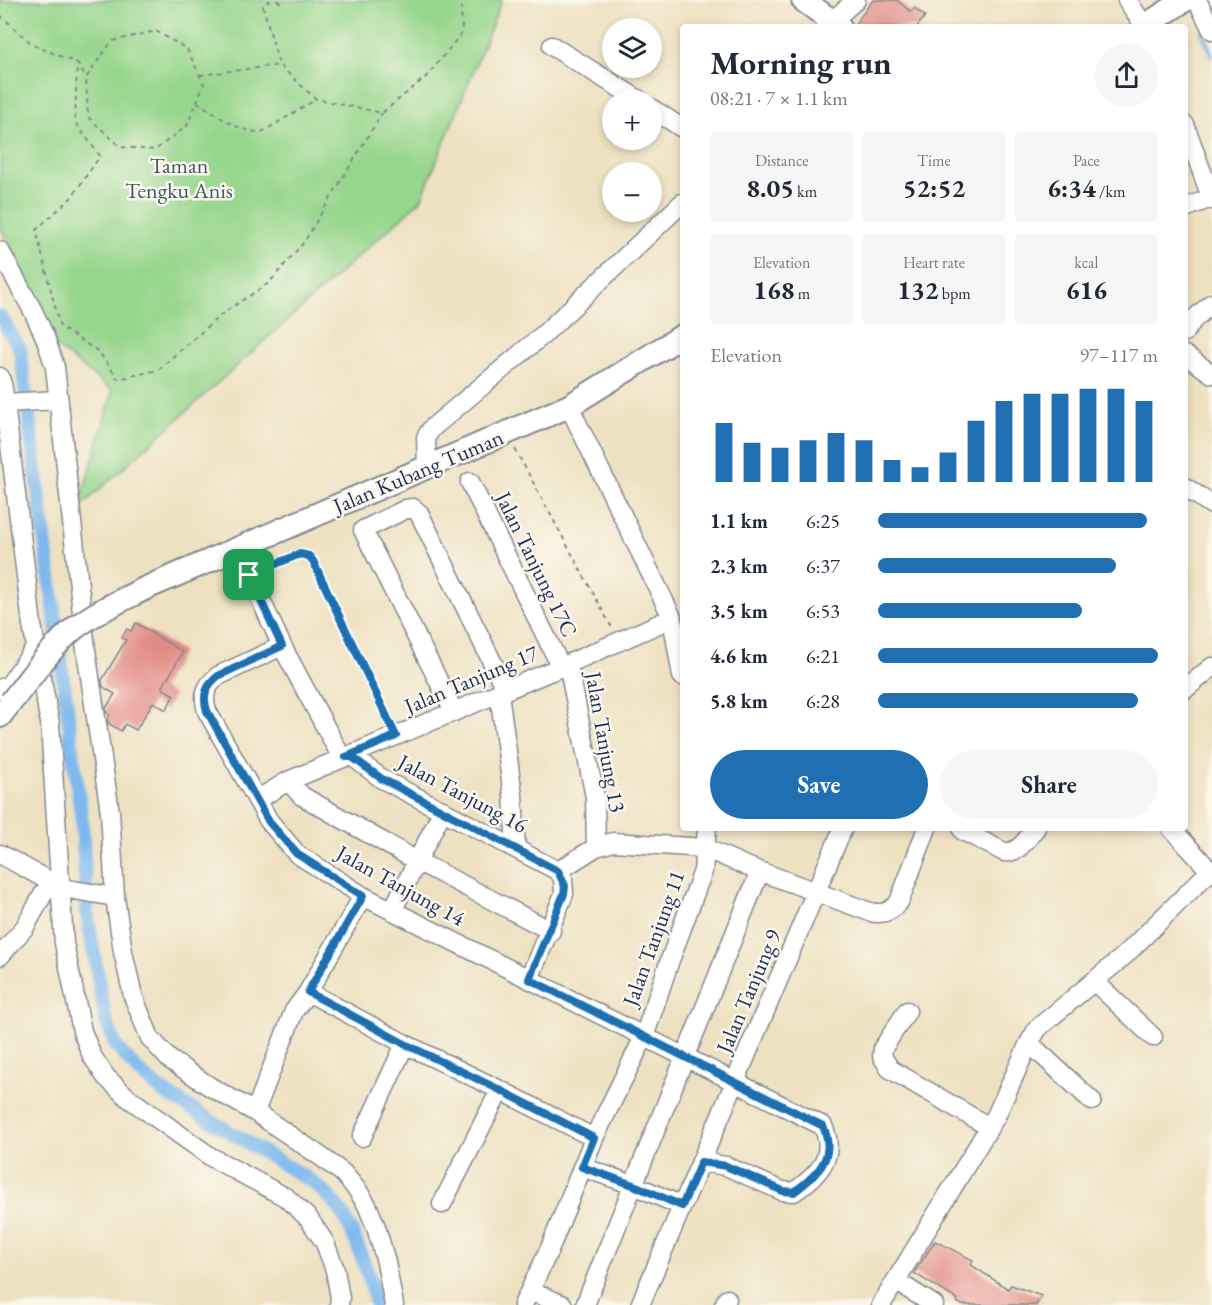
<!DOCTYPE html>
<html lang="en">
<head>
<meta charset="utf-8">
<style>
  body { margin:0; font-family:"EB Garamond",serif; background:#f6f6f7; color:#1f2937; height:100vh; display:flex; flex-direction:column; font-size:22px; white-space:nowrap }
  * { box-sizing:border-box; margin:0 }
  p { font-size:20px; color:#747a83 }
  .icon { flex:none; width:33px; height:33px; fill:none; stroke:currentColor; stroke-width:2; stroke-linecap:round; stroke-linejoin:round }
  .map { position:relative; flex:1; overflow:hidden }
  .details { position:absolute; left:680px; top:24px; width:508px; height:807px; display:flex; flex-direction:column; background:#fff; border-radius:6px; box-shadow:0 3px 9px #0003 }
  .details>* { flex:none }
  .fabs { position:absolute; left:602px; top:18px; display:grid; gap:12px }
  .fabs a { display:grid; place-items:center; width:60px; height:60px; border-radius:50%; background:#fff; box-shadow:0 3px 9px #0003; font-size:30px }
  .pin { position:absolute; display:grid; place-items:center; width:51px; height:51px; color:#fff; margin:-26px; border-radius:12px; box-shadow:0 3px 9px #0006 }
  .round { display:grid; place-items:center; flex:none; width:63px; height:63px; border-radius:32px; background:#f6f6f7 }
  .headline { display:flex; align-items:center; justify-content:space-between; height:102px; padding:0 30px }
  h1 { font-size:33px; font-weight:700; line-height:45px }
  .figures { display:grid; grid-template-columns:repeat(3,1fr); gap:9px; height:102px; padding:6px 30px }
  .figures div { display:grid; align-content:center; border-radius:6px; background:#f6f6f7; text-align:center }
  .figures b { font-size:26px; font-weight:700 }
  .figures small { font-size:16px; font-weight:400 }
  .figures p { font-size:16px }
  .chart { height:168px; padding:12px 30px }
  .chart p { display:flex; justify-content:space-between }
  .chart svg { width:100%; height:108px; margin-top:6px; stroke:#1f6fb2; stroke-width:6 }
  .cta { display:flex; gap:12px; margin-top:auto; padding:12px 30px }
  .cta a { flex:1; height:69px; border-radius:36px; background:#1f6fb2; color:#fff; font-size:24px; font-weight:700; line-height:69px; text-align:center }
  .cta a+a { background:#f6f6f7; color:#1f2937 }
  ul { padding:0 30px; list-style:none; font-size:20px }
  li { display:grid; grid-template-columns:96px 72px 1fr; align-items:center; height:45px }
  li i { height:15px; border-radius:8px; background:#1f6fb2 }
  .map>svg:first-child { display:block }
  .green { fill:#96d68c; stroke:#588275; stroke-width:1.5 }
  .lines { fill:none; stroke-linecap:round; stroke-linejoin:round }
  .stream { stroke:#7bb8ee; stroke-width:4 }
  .canal { stroke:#7bb8ee; stroke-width:14 }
  .building { fill:#e28a85 }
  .minor-casing { stroke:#848890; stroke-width:21 }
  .major-casing { stroke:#848890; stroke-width:26 }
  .path { stroke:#848890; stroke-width:2; stroke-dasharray:4.5 4.5; stroke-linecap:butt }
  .minor { stroke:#fff; stroke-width:18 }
  .major { stroke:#fff; stroke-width:22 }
  .major-bridge-casing { stroke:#848890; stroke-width:26; stroke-linecap:butt }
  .major-bridge { stroke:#fff; stroke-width:22 }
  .route-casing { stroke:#fff; stroke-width:12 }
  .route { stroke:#1f6fb2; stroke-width:8 }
  .labels { text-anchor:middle; stroke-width:5; stroke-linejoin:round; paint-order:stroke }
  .park-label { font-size:22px; fill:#3a596a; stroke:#fbf7ec }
  .street-label { font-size:22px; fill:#1b2f5e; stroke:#fbf7ec }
</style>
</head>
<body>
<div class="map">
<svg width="1212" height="1305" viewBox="0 0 1212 1305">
  <rect width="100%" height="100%" fill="#fbf7ec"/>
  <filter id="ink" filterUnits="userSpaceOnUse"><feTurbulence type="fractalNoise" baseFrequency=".0167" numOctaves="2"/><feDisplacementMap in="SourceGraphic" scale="12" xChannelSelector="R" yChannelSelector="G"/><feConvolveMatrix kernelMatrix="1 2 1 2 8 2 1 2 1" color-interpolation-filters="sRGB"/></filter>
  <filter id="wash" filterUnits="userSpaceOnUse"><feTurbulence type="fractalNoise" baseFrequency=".008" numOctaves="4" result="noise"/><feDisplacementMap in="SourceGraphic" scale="24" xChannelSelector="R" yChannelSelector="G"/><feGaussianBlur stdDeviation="1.35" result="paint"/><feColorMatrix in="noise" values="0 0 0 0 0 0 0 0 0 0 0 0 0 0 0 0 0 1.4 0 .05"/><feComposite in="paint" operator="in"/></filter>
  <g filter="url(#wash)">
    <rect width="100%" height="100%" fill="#eee1c1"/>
    <path class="green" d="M0,0H502L421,200L78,509L113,391L58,348L0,226Z"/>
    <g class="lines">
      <path class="stream" d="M1202,32L1212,55"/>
      <path class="canal" d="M0,316L20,349L82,821L87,913L105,1018L116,1046L137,1070L162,1091L311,1181C322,1190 333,1199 341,1211C355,1234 371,1279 376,1305"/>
    </g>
    <g id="blocks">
      <path class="building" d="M873,0H897L911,12L914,8L925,16L917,27H853Z
        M136,623L183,652L162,688L174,695L166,710L153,702L136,730L125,724L121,731L108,723V719L110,715L107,713L106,708L115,694L103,687L102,680L126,640L122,638L127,629L131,631Z
        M935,1241L973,1260L971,1265L1008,1289L1011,1285L1041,1296L1036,1305H962L957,1302L958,1300L914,1273Z"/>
    </g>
  </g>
  <g filter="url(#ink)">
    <use href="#blocks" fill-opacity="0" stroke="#848890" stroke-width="1.5"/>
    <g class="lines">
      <defs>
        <path id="minor" d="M1127,0L1145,27
          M1197,0L1212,30
          M825,27L856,0
          M552,46L639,100
          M651,108L682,128
          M1185,125L1212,200
          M1185,208L1211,198
          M0,251L33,311L45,337L55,367L86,650L110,812L115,897L123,952L133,996L150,1038L169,1059L209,1086L255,1112L320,1156L343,1173L358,1191L367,1205L376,1227L386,1262L394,1305
          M1185,332L1193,320L1212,303
          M1185,355L1212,374
          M0,377L3,388L32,625L50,724L64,943L82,1031L92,1056L106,1077L127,1097L211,1157L287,1198L309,1219L325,1243L335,1270L340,1298L339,1305
          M5,403L57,400
          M569,406L668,609L672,618L682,676
          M427,467L426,437L432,428L544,334L682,203
          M470,482L561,667
          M1185,487L1212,505
          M237,548L282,646L342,758
          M282,646L218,676C206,686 202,695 207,711L269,821L297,854L363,896L823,1126C837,1157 818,1175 794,1192L782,1191L726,1166L701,1162
          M568,664L595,797L596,847
          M0,689L9,685L36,647
          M1185,689L1212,667
          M499,693L513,795L516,848
          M454,712L363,530L406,509L413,508L419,513L506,690
          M346,757H353L382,779L558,871L563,878L564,894L529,979
          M288,781L302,796L417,861L551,931
          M257,800L288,781L561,667L672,618
          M1171,828L1212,873
          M963,831L1004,852C1019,854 1027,838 1036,828
          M0,854L62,888L115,897
          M558,871L596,847L613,842L705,848L746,866L870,912C883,915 890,912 899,902L927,828
          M392,911L443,810
          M0,956L25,927L50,882
          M1094,981L1153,1037
          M308,992L405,1044L500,1090L594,1138
          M907,1011L883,1048L882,1056L890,1069L989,1127
          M1029,1043L1092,1101
          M255,1112L294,1011L308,992L363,896
          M362,1137L405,1044
          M582,1167L636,1186L682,1206
          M442,1204L500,1090
          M896,1281L934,1305
          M531,1291L563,1305
          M523,1305L550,1248L594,1138L644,1037L670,960L703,871L707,828
          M585,1305L760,871
          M640,1305L843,828
          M724,1305L727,1299
          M881,1305L996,1116L1029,1043L1038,1028L1124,956L1212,869"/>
        <path id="major" d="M803,0L840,27
          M1143,27L1185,0
          M146,588L569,406L682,336
          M0,716L11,702"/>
      </defs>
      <use href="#minor" class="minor-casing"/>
      <use href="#major" class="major-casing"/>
      <path class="path" d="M270,0L263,6L279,65L316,99L382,113L426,77L462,33L461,0
        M277,0L281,3
        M0,15L33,45L77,63L75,122L100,156L71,198L36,230L60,327L99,352L118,379L158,370L223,313L269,283L304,242L382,113
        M156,31L187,49L204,84L187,126L155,150L121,147L88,117L86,78L112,41Z
        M77,63L86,78
        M200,75L279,65
        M197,102C216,113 240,134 262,132L315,100
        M515,449L612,628
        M263,569L300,554L306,555L312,559L389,722"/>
      <use href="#minor" class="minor"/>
      <use href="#major" class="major"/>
      <defs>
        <path id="major-bridge" d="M11,702C31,677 51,647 76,627C97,611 122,600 146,588"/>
      </defs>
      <use href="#major-bridge" class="major-bridge-casing"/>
      <use href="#major-bridge" class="major-bridge"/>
    </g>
  </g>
  <g class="lines" filter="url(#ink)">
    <defs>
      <path id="route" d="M300,554L309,556L313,561L396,736L346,757H352L382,779L558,871L565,886L564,894L529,979L823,1126C837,1157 817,1175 794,1192L783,1191L726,1166L701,1162L682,1206L636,1186L582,1167L594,1138L500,1090L405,1044L308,992L363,896L297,854L269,822L207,711C202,695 206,686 218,676L282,646L249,575Z"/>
    </defs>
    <use href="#route" class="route-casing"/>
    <use href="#route" class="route"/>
  </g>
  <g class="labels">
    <g class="park-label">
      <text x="179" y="173">Taman<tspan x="179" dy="25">Tengku Anis</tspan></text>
    </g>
    <g class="street-label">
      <text transform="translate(418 471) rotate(-23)" y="8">Jalan Kubang Tuman</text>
      <text transform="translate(537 564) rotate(64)" y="8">Jalan Tanjung 17C</text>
      <text transform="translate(471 679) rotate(-23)" y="8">Jalan Tanjung 17</text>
      <text transform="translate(606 742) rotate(80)" y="8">Jalan Tanjung 13</text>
      <text transform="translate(463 793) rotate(28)" y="8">Jalan Tanjung 16</text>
      <text transform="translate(401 885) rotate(29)" y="8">Jalan Tanjung 14</text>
      <text transform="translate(653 938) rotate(-70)" y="8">Jalan Tanjung 11</text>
      <text transform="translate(748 991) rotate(-67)" y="8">Jalan Tanjung 9</text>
    </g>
  </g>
</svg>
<div class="fabs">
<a><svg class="icon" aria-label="layers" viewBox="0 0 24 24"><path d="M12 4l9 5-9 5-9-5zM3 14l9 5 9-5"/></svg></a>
<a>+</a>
<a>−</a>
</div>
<div class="pin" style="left:249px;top:575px;background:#1e9e55"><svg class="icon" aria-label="arrive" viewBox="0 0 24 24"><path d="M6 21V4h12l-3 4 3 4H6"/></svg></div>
<section class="details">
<div class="headline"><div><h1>Morning run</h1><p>08:21 · 7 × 1.1 km</p></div><a class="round"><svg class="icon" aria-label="share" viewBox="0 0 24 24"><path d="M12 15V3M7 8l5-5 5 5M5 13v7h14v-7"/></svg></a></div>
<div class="figures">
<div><p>Distance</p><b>8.05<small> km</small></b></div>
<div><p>Time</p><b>52:52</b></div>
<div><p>Pace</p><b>6:34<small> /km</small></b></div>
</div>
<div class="figures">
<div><p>Elevation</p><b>168<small> m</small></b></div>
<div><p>Heart rate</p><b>132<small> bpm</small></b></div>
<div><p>kcal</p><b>616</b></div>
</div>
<div class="chart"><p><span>Elevation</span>97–117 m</p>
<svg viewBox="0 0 160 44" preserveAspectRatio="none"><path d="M5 44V20M15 44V28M25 44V30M35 44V27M45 44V24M55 44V27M65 44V35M75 44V38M85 44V32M95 44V19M105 44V11M115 44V8M125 44V8M135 44V6M145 44V6M155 44V11"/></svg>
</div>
<ul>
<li><b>1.1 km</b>6:25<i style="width:96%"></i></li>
<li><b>2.3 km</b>6:37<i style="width:85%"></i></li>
<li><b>3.5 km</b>6:53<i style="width:73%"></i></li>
<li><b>4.6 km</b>6:21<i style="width:100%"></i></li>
<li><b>5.8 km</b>6:28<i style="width:93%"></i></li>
</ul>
<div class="cta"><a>Save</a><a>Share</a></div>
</section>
</div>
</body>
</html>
